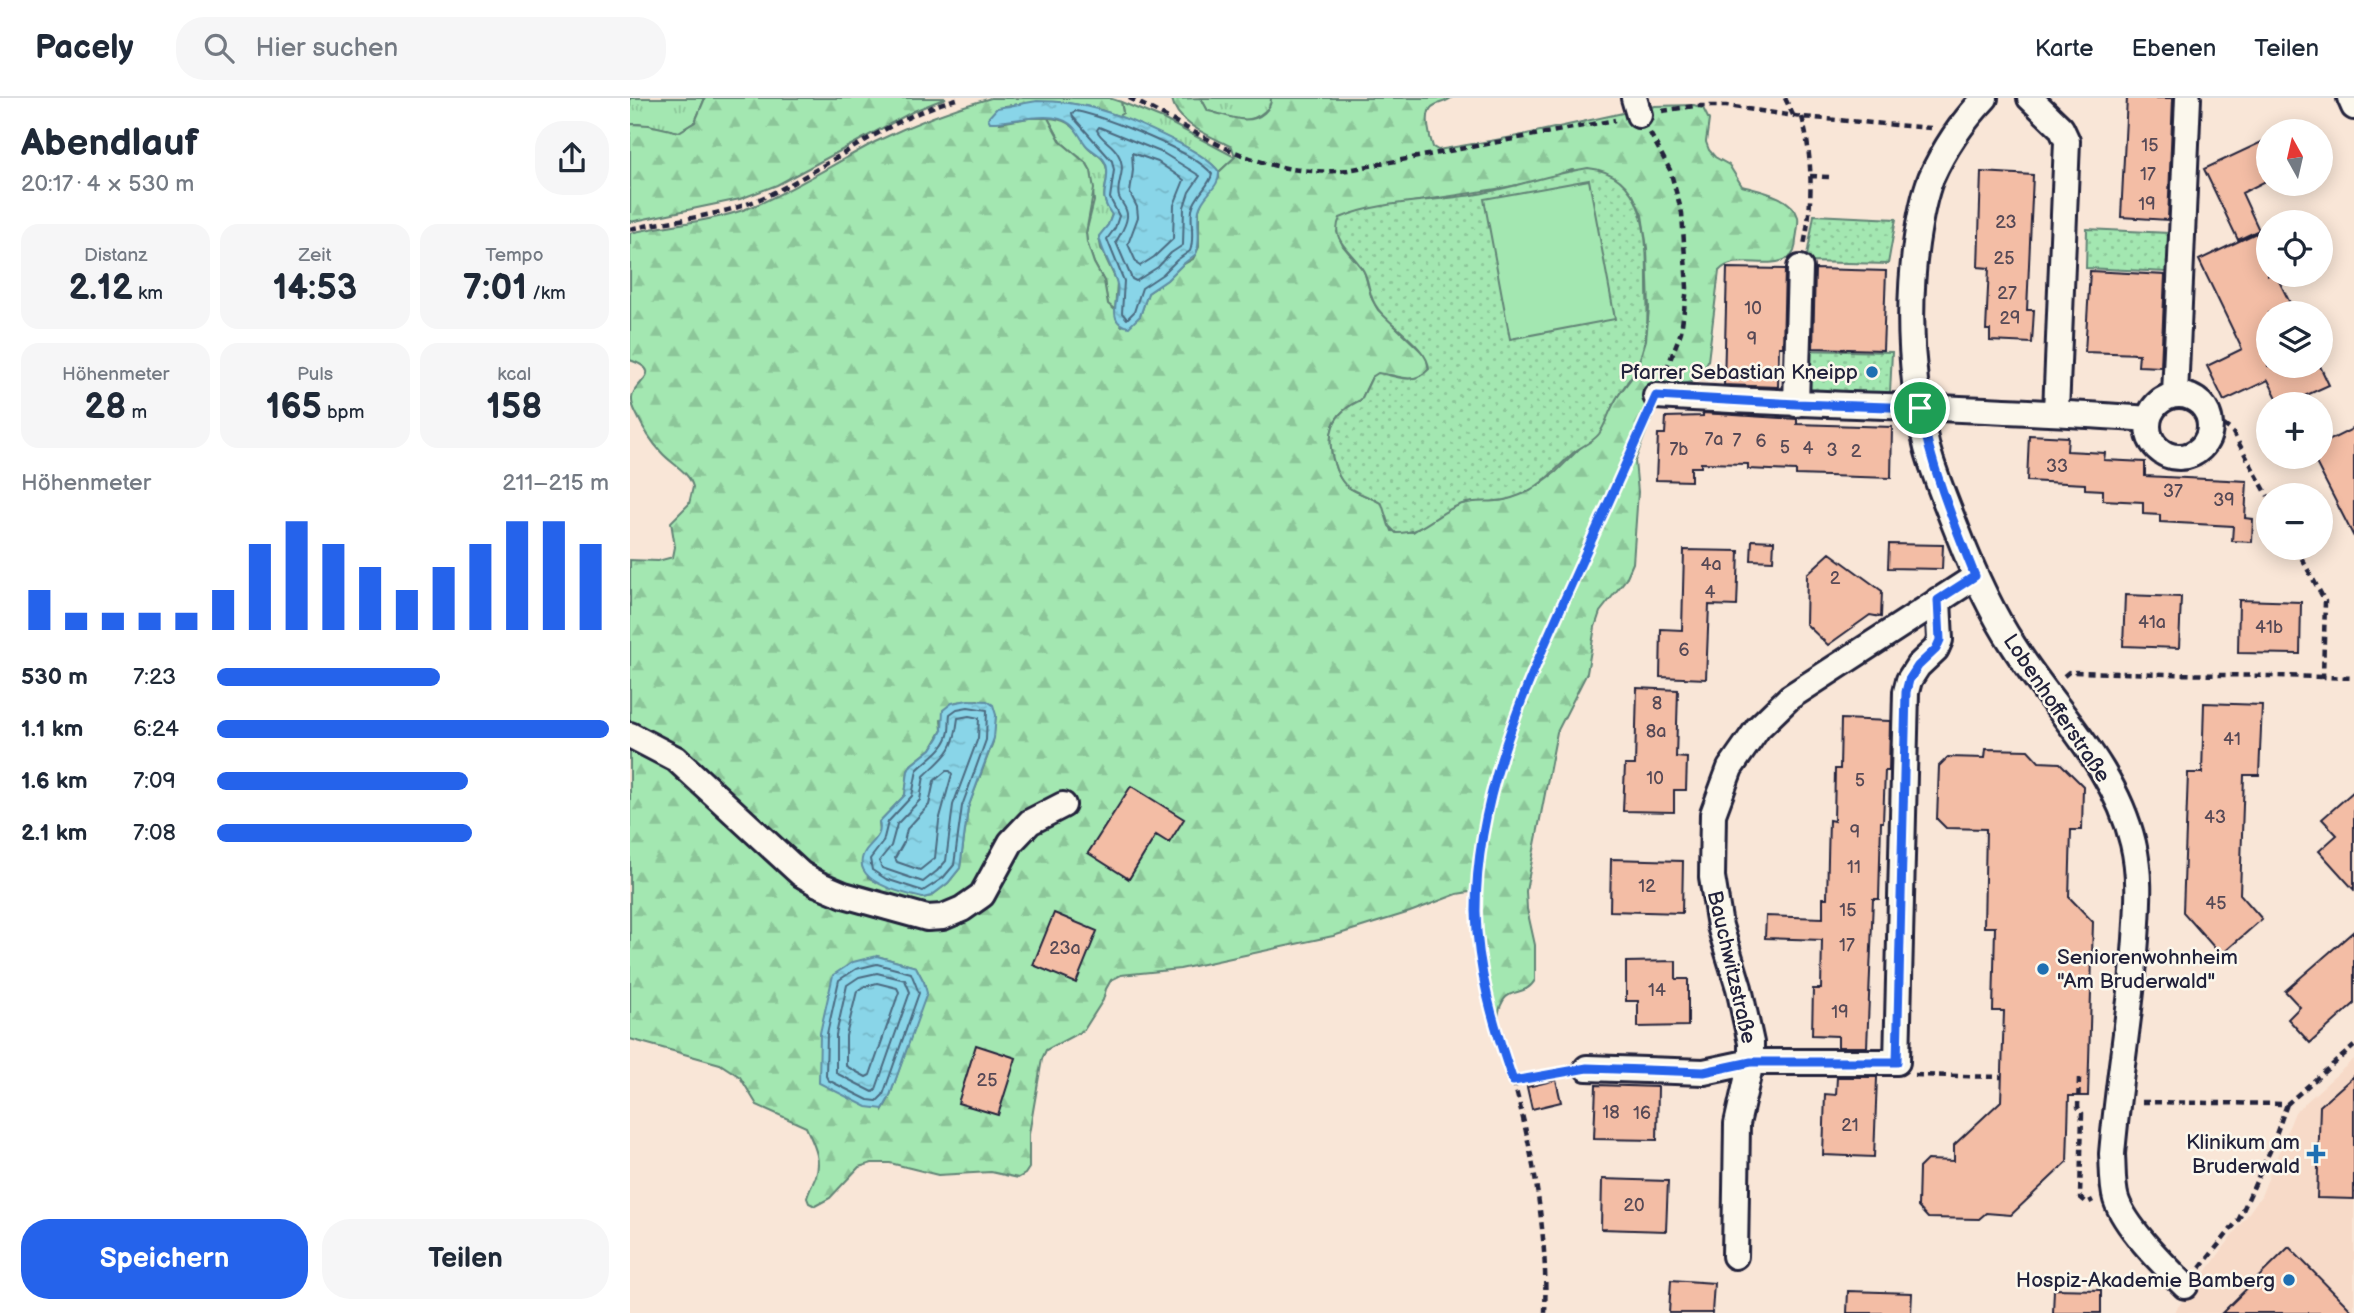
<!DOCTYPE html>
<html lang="de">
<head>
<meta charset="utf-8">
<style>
  body { margin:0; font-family:"Balsamiq Sans",sans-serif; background:#f6f6f7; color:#1f2937; height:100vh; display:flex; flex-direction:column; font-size:26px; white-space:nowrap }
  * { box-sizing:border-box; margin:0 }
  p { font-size:23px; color:#747a83 }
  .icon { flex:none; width:38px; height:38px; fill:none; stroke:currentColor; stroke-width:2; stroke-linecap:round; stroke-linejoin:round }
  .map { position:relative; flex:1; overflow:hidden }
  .side { display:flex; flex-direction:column; background:#fff; width:630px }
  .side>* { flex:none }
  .needle { width:46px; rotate:352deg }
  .controls { position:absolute; left:1626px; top:21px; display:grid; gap:14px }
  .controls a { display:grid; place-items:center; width:77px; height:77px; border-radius:50%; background:#fff; box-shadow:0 4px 18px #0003; font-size:35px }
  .pin { position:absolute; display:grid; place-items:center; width:60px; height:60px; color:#fff; margin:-30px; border:4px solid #fff; border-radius:50%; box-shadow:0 2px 7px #0007 }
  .round { display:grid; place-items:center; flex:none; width:74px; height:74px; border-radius:28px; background:#f6f6f7 }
  .overview { display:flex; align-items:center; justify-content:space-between; height:119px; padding:0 21px }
  h1 { font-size:38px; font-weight:700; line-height:52px }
  .metrics { display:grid; grid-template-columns:repeat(3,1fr); gap:10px; height:119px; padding:7px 21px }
  .metrics div { display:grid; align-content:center; border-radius:18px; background:#f6f6f7; text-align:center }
  .metrics b { font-size:35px; font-weight:700 }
  .metrics small { font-size:19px; font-weight:400 }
  .metrics p { font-size:19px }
  .chart { height:196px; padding:14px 21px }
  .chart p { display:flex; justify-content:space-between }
  .chart svg { width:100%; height:126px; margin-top:7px; stroke:#2563eb; stroke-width:6 }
  .action { display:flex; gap:14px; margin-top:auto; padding:14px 21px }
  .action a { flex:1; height:80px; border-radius:28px; background:#2563eb; color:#fff; font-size:28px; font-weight:700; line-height:80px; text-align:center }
  .action a+a { background:#f6f6f7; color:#1f2937 }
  ul { padding:0 21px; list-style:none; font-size:23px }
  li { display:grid; grid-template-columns:112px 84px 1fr; align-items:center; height:52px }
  li i { height:18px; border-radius:9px; background:#2563eb }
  header { display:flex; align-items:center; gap:42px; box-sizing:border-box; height:98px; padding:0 35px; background:#fff; border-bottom:2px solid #e0e1e3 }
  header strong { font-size:33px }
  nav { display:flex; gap:38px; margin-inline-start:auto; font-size:24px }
  .search { width:490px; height:63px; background:#f6f6f7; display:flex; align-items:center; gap:18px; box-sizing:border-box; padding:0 24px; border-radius:28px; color:#747a83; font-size:26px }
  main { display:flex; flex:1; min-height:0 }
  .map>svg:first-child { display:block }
  .built { fill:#f7dac8 }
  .grass { fill:url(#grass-tufts); stroke:#628476; stroke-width:2 }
  .forest { fill:url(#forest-firs); stroke:#628476; stroke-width:2; fill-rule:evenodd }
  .park { fill:url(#park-dots); stroke:#628476; stroke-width:2 }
  .pitch { fill:#a3e7b1; stroke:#628476; stroke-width:2 }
  .water { fill:url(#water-ripples); stroke:#608da3; stroke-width:2 }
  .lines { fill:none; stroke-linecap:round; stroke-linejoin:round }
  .shore { stroke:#4b6a80; stroke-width:2 }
  .building { fill:#f3bda5; stroke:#22223b; stroke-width:2 }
  .minor-casing { stroke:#22223b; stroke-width:30 }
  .path { stroke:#22223b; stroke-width:4.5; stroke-dasharray:7 5; stroke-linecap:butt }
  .minor { stroke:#fbf7ec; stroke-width:24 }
  .route-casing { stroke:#fff; stroke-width:14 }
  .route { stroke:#2563eb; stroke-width:9 }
  .poi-dot { fill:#1f6fb2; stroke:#fbf7ec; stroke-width:2.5 }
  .labels { text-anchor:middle; stroke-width:5; stroke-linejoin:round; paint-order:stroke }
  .number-label { font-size:18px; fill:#564956 }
  .poi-label { font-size:21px; fill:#22223b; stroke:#fbf7ec; text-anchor:end }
  .street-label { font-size:21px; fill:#22223b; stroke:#fbf7ec }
</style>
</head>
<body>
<header>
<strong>Pacely</strong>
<div class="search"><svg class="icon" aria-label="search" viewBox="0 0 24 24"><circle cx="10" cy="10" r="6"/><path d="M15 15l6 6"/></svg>Hier suchen</div>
<nav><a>Karte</a><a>Ebenen</a><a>Teilen</a></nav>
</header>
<main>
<section class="side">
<div class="overview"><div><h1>Abendlauf</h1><p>20:17 · 4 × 530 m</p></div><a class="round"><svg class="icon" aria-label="share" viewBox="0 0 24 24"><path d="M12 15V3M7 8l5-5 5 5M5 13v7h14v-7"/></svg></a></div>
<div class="metrics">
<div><p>Distanz</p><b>2.12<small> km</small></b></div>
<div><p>Zeit</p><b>14:53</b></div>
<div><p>Tempo</p><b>7:01<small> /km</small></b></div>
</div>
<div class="metrics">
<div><p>Höhenmeter</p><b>28<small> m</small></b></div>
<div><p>Puls</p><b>165<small> bpm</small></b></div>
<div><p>kcal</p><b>158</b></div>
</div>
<div class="chart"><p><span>Höhenmeter</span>211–215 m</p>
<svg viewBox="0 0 160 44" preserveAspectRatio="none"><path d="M5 44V30M15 44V38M25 44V38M35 44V38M45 44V38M55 44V30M65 44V14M75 44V6M85 44V14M95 44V22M105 44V30M115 44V22M125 44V14M135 44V6M145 44V6M155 44V14"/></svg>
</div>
<ul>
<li><b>530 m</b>7:23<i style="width:57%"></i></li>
<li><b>1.1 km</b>6:24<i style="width:100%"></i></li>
<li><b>1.6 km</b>7:09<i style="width:64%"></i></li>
<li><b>2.1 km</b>7:08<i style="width:65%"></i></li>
</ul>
<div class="action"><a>Speichern</a><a>Teilen</a></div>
</section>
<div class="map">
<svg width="1724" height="1215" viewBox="0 0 1724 1215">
  <defs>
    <pattern id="grass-tufts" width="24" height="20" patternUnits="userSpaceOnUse" patternTransform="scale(1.75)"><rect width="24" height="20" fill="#a3e7b1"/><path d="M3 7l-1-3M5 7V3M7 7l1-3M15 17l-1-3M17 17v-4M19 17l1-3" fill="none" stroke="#8cc699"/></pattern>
    <pattern id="forest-firs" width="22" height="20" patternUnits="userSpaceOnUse" patternTransform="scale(1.75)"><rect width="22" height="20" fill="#a3e7b1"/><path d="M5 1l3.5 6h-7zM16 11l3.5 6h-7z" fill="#8cc699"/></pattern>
    <pattern id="park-dots" width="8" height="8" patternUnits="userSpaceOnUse" patternTransform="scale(1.75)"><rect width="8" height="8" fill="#a3e7b1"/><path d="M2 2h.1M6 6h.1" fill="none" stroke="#8cc699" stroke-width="1.8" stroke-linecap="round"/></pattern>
    <pattern id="water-ripples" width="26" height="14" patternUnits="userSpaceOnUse" patternTransform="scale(1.75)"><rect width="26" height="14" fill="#89d5e8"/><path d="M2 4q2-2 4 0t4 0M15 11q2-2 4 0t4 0" fill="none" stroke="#76b7c8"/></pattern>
  </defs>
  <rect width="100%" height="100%" fill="#f9e6d7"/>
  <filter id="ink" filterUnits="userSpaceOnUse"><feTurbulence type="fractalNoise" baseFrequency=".0143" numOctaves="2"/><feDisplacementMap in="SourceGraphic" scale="14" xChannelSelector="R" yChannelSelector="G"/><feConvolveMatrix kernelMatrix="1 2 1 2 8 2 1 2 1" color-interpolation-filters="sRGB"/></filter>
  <g filter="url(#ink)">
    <path class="built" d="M1724,961V1215H1543L1576,1174L1631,1098L1665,1014Z"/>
    <path class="grass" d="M0,0H75L65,24L49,34L9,26H0Z
      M571,0H641V7C620,32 605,19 578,13Z
      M491,4L533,21L605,59L589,74C575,53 513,29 488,18L493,14Z
      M418,20C433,21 442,25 451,38C453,41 454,45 457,48C463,56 473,57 476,68C482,86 465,94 482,116L478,127L469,139L471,150L487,184L485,212L478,206L474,183L464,165L457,144L456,135L464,103L461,73L457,66L431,44Z"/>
    <path class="forest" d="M75,0H316L284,13L147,87L110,101L0,124V26L19,27L49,34L65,24Z
      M361,0H479L491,4L493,15L488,18C446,2 419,2 375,8L370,25L399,20H418L431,44L457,66L461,73L464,91L456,135L457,144L464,165L474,183L478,206L485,212L487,222L492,228L510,218L518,195L537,182L552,167L563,161L569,149V112L573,101L589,80V74L605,59L602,49C581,38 547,27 542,1L571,0L578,13C597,17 618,29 634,15C639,10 641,7 641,0H821C815,5 805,5 801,10C794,18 800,40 803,49L808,52L883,39L1025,8L1064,7L1073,10L1079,22L1076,44L1079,52L1085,59L1099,67L1112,88C1129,93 1162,98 1168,119C1169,125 1167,135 1166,141C1166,148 1164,157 1158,160C1138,172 1105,155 1089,173L1078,263L1072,276L1061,284L1048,287L1028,302L1005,363L1008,394L1003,465L996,481L970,514L965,529L957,575L927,634L896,793L897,811L905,847V882C893,903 873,883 868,919C857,892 853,860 851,831C850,820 853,808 849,797L839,794L827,796L780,814L703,838L550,871L491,877L481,882L476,891L473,902L454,932L416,952L412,961L399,1036V1070L395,1076L388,1080L361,1074L308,1077L260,1065H242L229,1069L200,1100L185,1108L179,1105L177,1100C179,1092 183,1086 186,1078C192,1060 183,1045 176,1029L127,1007L110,979L90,966L0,941V462L28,463L43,459L45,449L41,424L59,406L63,389C59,373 41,366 31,354C21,343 13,330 7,317C4,311 0,303 3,296C8,282 34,274 0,262V135C44,125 89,124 131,105C171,87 207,64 245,44C282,26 321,11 361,0ZM942,72L980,77L1003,97L1012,117L1017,150L1019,211L1016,242L1006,274L987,299L968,336L949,351L926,374L900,393L874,402L847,403L831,406L817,412L783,434L762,433L753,406C742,399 728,396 718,389C711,384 706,373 704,365C696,336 701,315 731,302L742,279C748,278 755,276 760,277C776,280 786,285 799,272L796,258L748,212L742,201L734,173L713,148L707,134L721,116C794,97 868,98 942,72ZM348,602L366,617L363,644L338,710L330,770L318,785L301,798L293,800L245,783L238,779L243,745L250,734L249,724L275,697L278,673L281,667L301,651L312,632L311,622L326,604ZM247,858L286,869L294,884L296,895L259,1000L253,1011Z"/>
    <path class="park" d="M958,70C1016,76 1017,139 1017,184C1017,212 1020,229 1011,257C1006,276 994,287 985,303C979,313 976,326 969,336C962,345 951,348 943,355C920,376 907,395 874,402C860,405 846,402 832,406C806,414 794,436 766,435L759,428L752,406C742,399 728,396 718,389C711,384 706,373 704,365C696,336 701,315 731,302L742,279L748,275C768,278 783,288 799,271C799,251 761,228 748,211C739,200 740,188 735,176C727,156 698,144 710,120C753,102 803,104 848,96C885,89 921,76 958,70Z
      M1184,117L1266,121L1258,166L1176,164Z
      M1457,131L1539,135L1537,174L1456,170Z
      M1170,252L1262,254L1260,295L1180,294L1171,282Z"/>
    <path class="pitch" d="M959,82L985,221L880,241L854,101Z"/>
    <path class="water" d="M407,3C428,3 447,5 467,11C493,18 575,52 589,74C590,90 573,96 569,112C566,127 572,141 566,156L552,167L537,182L518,195L510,218L499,229C493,228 488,226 486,220C482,209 490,197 487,186C483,169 472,156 469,138L478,127L482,117C467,96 479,91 477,71C476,58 463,55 456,47C450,40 448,32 440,26C421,11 382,25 360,24L358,20L367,10Z
      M338,602L357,603L363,607L366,617L364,640L338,710L330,770L318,785L301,798L293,800C275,796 215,783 236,752C243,743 253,737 249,724L275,697L278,673L281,667L301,651L308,640L312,632L313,612L322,605Z
      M247,858L286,869L294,884L297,895L259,1000L253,1011L237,1009L189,985L190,935L203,877L223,864Z"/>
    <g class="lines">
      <path class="shore" d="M446,13C475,19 565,54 582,76C580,88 565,97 562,112C560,126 565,139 560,153L547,162L533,176L512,190L504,214L497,221L492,215L494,183L477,141L485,130L489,118L480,100L484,72L482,63L443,19L442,15Z
        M469,29L533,55L570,78L559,94L554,109L553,147L541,155L528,169L506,183L502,181L486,144C490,136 496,129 497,119C498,110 492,107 489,99C485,85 498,73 488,56C483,46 470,41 467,32Z
        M502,55L528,64L554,82L544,107L543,141L524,159L510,168L507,166L498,146L508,119L507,109L500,95L503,72Z
        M338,609L357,612L356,642L332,708L324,767L313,780L293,793L256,781L242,772L240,761L253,744L258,724L282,698L287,672C299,660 316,651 319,633C320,627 319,621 320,616L327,611Z
        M339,618L349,620L348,640L323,707L316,763L307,773L293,784L252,770L249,763L261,748L267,726L290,702L294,678C317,656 324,654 328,620Z
        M316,673H320L322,676L309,723L305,760L290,772L267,764L265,760L274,744L277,731L299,707L304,683Z
        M247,866L281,875L289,895L253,997L247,1003L238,1002L198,982L196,978L197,936L209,882L226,871Z
        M247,875L275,882L280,894L246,991L243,994L206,975V937L217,887L229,879Z
        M247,885L267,890L269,894L240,977L236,979L216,968V938L227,893L233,889Z"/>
    </g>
    <path class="building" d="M1497,0H1543L1538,122L1491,119Z
      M1638,41V82L1612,95L1629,132L1608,142L1574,71Z
      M1351,74L1403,77L1397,212H1404L1402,245L1360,243V232H1356L1359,170L1348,169Z
      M1626,135L1638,160V177H1646L1665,215H1638V268H1690L1699,287L1657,306H1650L1638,282L1594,303L1577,268L1612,251L1569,162Z
      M1097,170L1155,171L1153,249H1149L1148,289L1094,287Z
      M1185,171L1256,173L1253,252L1183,250Z
      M1460,173L1535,177L1531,269L1508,268L1509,256L1455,254Z
      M1073,315L1167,321V326L1262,329L1261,380L1166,377V373L1118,371V366L1071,365V369H1061V383L1026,382L1028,336H1035L1036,319L1073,318Z
      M1724,330V439L1683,359H1690V347Z
      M1399,337L1438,339L1437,353L1475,355L1474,362L1515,364V378L1617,383L1615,420L1623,421L1622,444L1602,443L1603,428L1530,424V417L1513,416V404L1473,402V392L1455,391V386L1397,383Z
      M1122,442L1144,443L1143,463L1121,462Z
      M1259,446L1313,447L1312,471L1258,470Z
      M1054,452L1109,453L1107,508L1079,507L1076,581L1030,579L1031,531L1052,532Z
      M1200,455L1252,493L1251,519L1240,517L1198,547L1176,526L1177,476Z
      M1495,497L1551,499L1549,550L1493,548Z
      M1609,502L1671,504L1670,556L1608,555Z
      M1007,590L1048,592L1046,659L1057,660L1056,692H1044V714L993,713L995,667H1005Z
      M1574,605L1632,607L1629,677H1614L1610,796L1632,821L1591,857L1553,814L1558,675H1572Z
      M1211,621L1260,623L1259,673H1255L1253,724H1251L1249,801H1243L1237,949H1208V938L1182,937L1183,891H1191L1192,842L1135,840L1136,818L1193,820V800H1197L1199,722L1204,723L1205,671H1210Z
      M1356,651L1398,652L1409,664L1430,665L1453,688L1452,732H1441L1439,799L1463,824L1458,998H1439L1437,1064L1381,1117L1356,1115L1349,1121L1298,1120L1288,1109L1289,1070L1297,1062L1324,1063V1047L1371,1003L1374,913H1363L1365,829H1354L1356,731L1316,730L1307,721L1309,668L1318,659L1355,660Z
      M501,688L554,721L539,745L526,737L499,781L458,755Z
      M1724,693V792L1689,753L1707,737L1692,721Z
      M981,761L1053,763L1052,815L980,813Z
      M424,815L467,833L446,885L403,867Z
      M1724,833V906L1680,945L1658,921L1670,909L1655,893Z
      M1046,863V881H1058V928L1008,929V903H996V864Z
      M346,947L386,960L368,1017L328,1005Z
      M1724,978V1101L1687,1100L1690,1008Z
      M1207,979H1247L1244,1059L1193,1057L1195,996L1206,997Z
      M926,982L931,1004L902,1011L897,989Z
      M966,987L1028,989L1027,1042L964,1041Z
      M972,1081L1038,1083L1036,1133L971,1131Z
      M1659,1149L1724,1215H1592Z
      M1041,1182L1084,1185L1082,1215H1039Z
      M1424,1191L1471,1192V1215H1423Z
      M1218,1193L1282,1195L1281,1215H1217Z"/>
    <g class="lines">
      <defs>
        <path id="minor" d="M1004,0L1009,17
          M1355,0C1333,23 1314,51 1301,80C1293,100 1289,125 1286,146C1277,214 1281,284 1297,350C1305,379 1317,407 1328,435C1343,474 1360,512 1383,547C1424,612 1485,668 1503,745C1511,778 1508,808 1506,841C1501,913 1488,984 1482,1056C1483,1070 1482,1087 1486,1101C1495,1129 1534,1167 1555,1188
          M1400,0L1431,30L1437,43L1426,314
          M1720,0L1724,9
          M1518 328a31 31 0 1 1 62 0a31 31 0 1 1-62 0Z
          M1545,297L1558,0
          M1026,298C1190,308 1355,309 1518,321
          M1166,306L1170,170
          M0,637L46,661L171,776L188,786L214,797L297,820L313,819L332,811L352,797L381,744L400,724L433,707
          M957,970L1074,974L1121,964H1267L1276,594L1279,582L1288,568L1306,551L1310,542L1308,502
          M1105,1158L1107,1026L1121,964V945L1109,890L1090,828L1082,779L1083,716L1100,670L1128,630L1160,599L1345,479"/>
      </defs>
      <use href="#minor" class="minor-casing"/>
      <path class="path" d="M499,0C575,36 628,82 718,72L985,22
        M1155,0L1163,17
        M1032,13L1064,8H1096L1172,19L1301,30
        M1172,19C1183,61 1183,105 1174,147
        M1020,35L1040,72L1052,115L1057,190L1051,234L1035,275
        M1180,78L1199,79
        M0,131C41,122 86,119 125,103C195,74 255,20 330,0
        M1581,327H1594L1602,333L1638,398
        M1666,450L1695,503L1693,579L1724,580
        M1434,578L1439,574L1693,579
        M1285,977L1372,979
        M1449,980L1448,1009L1452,1015L1450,1099L1457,1105L1463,1102
        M883,983L934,974
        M1512,1004L1657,1006L1724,948
        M1570,1170L1609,1121L1640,1053L1657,1006
        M915,1215C918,1138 904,1059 884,985C874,951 859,919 854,884C849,847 845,810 848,773C855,675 899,581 939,493C965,435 991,377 1017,319"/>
      <use href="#minor" class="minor"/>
    </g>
  </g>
  <g class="lines" filter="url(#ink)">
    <defs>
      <path id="route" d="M1026,298L1166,306L1290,310C1301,369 1323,423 1345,478L1308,502L1310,542L1306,551L1288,568L1279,582L1276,594L1267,964H1121L1074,974L957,970L883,983C864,928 847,872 846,813C846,694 898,583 946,476C973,417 1000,357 1026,298Z"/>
    </defs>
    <use href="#route" class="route-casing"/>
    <use href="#route" class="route"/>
  </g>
  <g class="poi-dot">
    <circle cx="1242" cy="274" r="7"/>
    <circle cx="1413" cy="871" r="7"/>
    <path d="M1682.5 1045.5h7v7h7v7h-7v7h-7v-7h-7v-7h7z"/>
    <circle cx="1659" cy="1182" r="7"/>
  </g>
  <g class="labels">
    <g class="number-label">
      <text x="1520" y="53">15</text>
      <text x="1518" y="82">17</text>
      <text x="1517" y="112">19</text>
      <text x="1376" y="130">23</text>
      <text x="1374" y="166">25</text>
      <text x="1377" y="201">27</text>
      <text x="1123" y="216">10</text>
      <text x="1380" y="226">29</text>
      <text x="1122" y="247">9</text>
      <text x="1084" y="347">7a</text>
      <text x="1107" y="348">7</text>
      <text x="1131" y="349">6</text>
      <text x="1155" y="355">5</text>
      <text x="1178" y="356">4</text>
      <text x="1049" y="357">7b</text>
      <text x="1202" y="358">3</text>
      <text x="1226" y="359">2</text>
      <text x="1427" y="374">33</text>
      <text x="1543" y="399">37</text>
      <text x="1594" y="408">39</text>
      <text x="1081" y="472">4a</text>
      <text x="1205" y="486">2</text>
      <text x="1080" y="500">4</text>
      <text x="1522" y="530">41a</text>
      <text x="1639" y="535">41b</text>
      <text x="1054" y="558">6</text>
      <text x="1027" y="611">8</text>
      <text x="1026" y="639">8a</text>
      <text x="1602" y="647">41</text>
      <text x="1025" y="686">10</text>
      <text x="1230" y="688">5</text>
      <text x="1585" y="725">43</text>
      <text x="1225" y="740">9</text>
      <text x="1224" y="775">11</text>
      <text x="1017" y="794">12</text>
      <text x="1586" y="811">45</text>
      <text x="1218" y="818">15</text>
      <text x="1217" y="853">17</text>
      <text x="435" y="856">23a</text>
      <text x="1027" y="898">14</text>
      <text x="1210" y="920">19</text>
      <text x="357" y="988">25</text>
      <text x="981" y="1020">18</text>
      <text x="1012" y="1021">16</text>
      <text x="1220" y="1033">21</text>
      <text x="1004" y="1113">20</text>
    </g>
    <g class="poi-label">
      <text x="1228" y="281">Pfarrer Sebastian Kneipp</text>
      <text x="1427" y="866" text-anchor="start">Seniorenwohnheim<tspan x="1427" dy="24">"Am Bruderwald"</tspan></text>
      <text x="1670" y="1051">Klinikum am<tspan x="1670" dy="24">Bruderwald</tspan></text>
      <text x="1645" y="1189">Hospiz-Akademie Bamberg</text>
    </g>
    <g class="street-label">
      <text transform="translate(1427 610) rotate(56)" y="7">Lobenhofferstraße</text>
      <text transform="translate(1102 869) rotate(77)" y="7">Bauchwitzstraße</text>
    </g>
  </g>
</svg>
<div class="controls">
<a><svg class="needle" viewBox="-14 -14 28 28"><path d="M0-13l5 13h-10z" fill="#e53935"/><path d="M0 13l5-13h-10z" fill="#747a83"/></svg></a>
<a><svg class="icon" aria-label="locate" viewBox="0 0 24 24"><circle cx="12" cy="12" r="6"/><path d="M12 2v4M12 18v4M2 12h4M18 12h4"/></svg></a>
<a><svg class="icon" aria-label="layers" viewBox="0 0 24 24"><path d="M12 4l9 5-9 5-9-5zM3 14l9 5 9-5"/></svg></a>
<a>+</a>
<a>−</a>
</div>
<div class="pin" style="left:1290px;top:310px;background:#1e9e55"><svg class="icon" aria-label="arrive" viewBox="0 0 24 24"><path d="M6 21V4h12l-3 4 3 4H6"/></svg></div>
</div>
</main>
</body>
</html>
